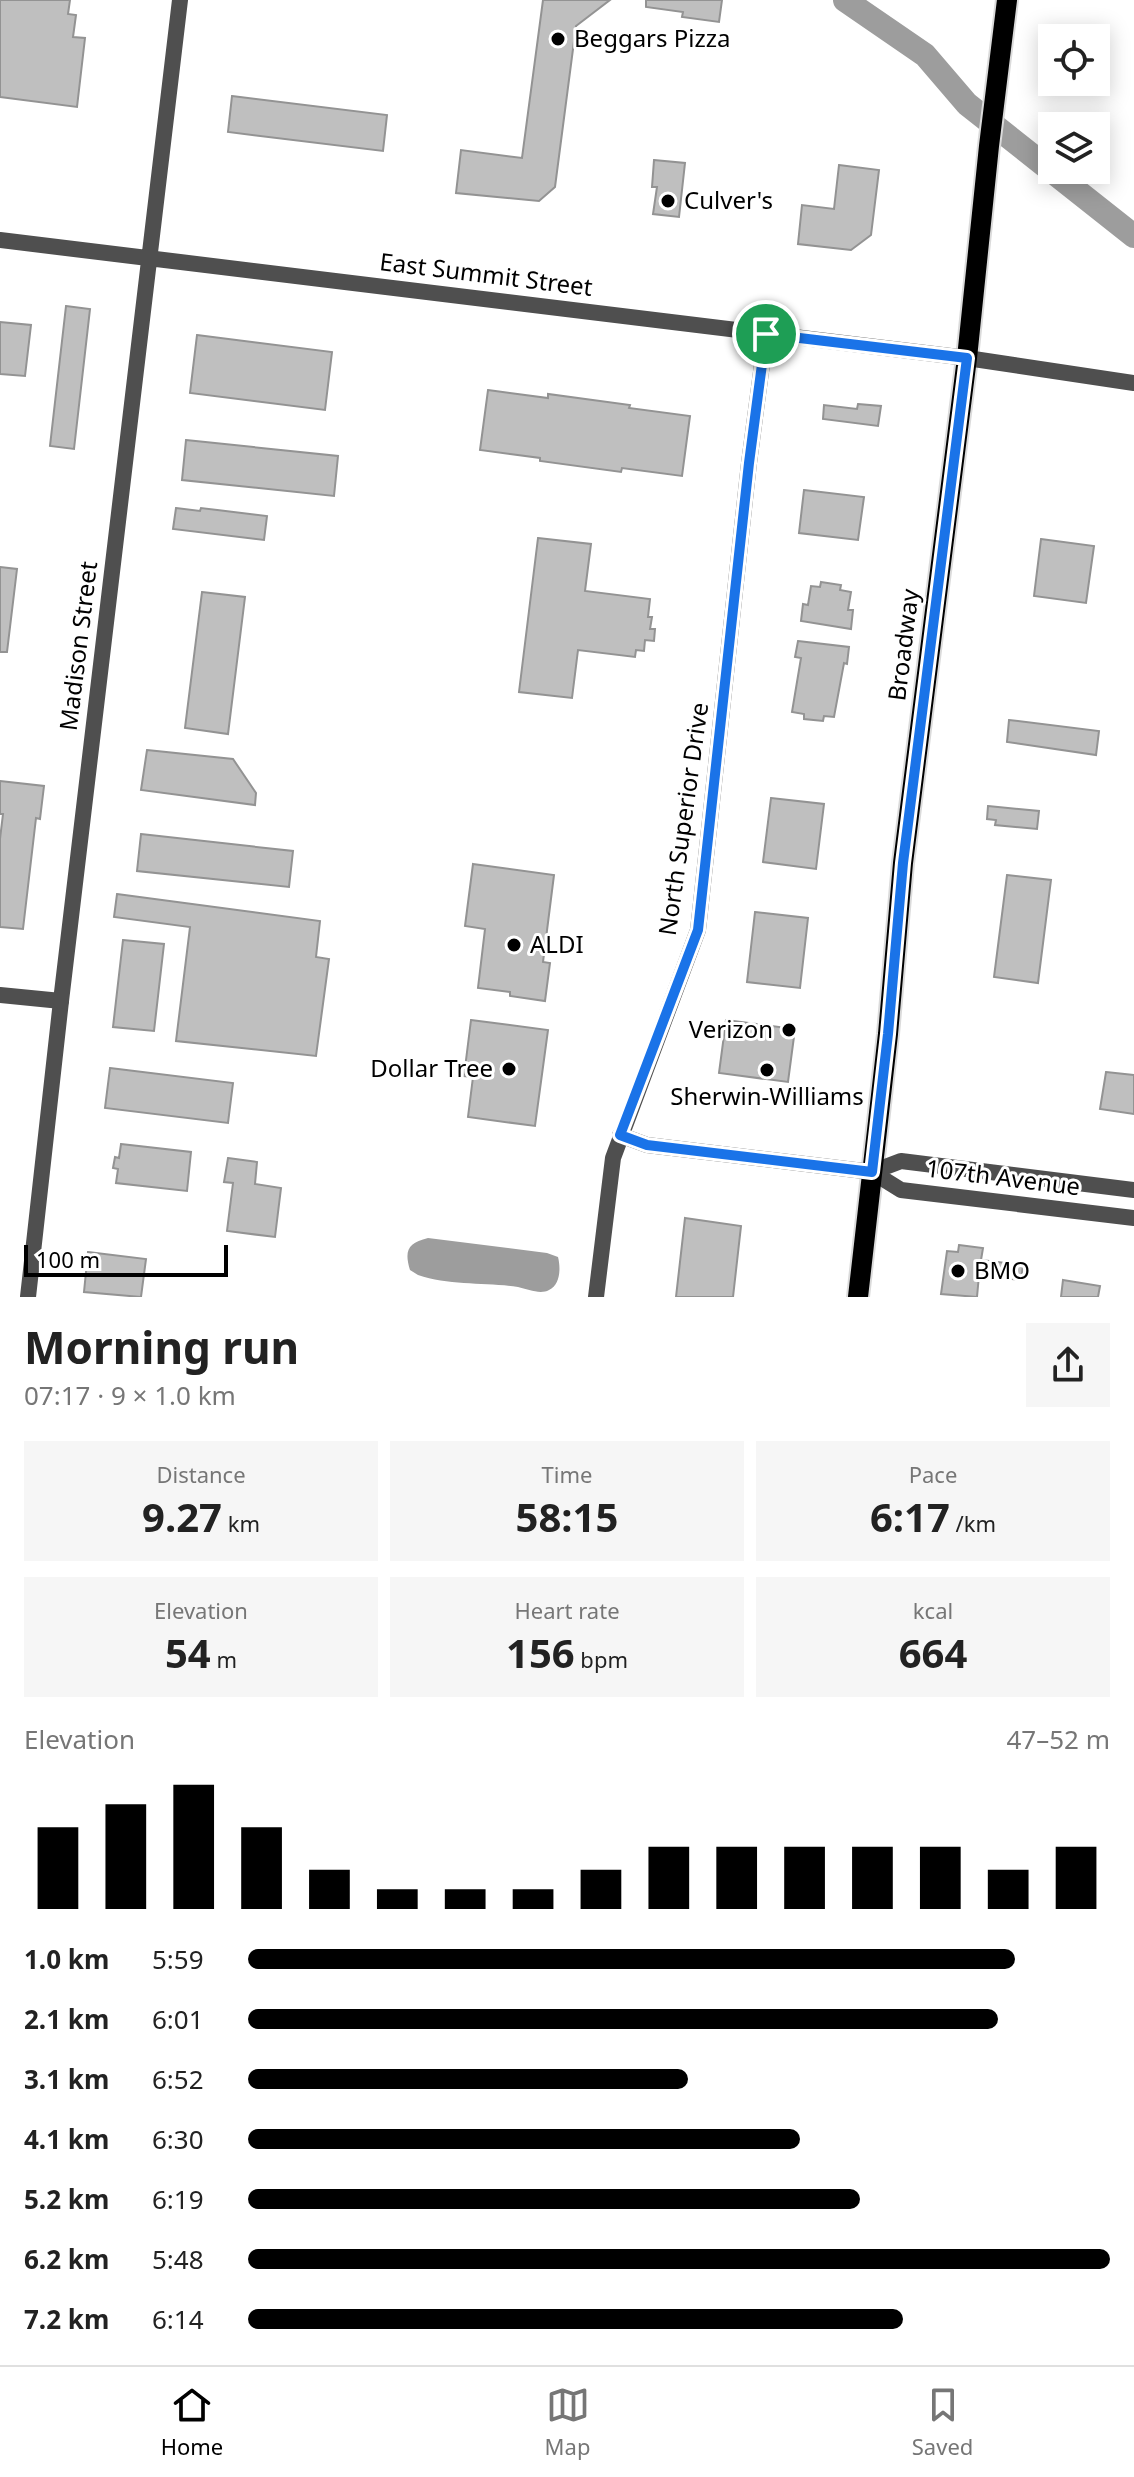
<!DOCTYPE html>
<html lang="en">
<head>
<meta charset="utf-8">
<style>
  body { margin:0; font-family:"Noto Sans",sans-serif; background:#f6f6f6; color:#222; height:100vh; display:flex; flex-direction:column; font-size:30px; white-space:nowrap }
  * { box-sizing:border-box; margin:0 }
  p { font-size:26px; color:#767676 }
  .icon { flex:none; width:44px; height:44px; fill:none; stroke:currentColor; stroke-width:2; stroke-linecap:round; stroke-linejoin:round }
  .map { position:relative; height:1297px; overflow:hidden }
  .details { display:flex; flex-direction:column; background:#fff; flex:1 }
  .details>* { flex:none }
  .tools { position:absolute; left:1038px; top:24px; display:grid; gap:16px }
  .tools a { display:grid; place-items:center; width:72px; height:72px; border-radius:0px; background:#fff; box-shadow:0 4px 20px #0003; font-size:40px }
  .scale { position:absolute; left:24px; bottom:20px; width:204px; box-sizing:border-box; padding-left:8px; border:4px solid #000; border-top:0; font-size:22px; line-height:28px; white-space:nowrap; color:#000; -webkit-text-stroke:6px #fff; paint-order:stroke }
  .pin { position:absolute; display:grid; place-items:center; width:68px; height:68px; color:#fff; margin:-34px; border:4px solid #fff; border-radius:50%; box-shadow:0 2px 8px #0007 }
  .round { display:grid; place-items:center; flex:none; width:84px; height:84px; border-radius:0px; background:#f6f6f6 }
  .head { display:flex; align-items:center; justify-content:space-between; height:136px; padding:0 24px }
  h1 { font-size:44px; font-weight:700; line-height:60px }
  .stats { display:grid; grid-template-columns:repeat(3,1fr); gap:12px; height:136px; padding:8px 24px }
  .stats div { display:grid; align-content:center; border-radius:0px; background:#f6f6f6; text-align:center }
  .stats b { font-size:40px; font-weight:700 }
  .stats small { font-size:22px; font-weight:400 }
  .stats p { font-size:22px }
  .chart { height:224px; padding:16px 24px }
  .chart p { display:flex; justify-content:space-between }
  .chart svg { width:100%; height:144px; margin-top:8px; stroke:#000; stroke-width:6 }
  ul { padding:0 24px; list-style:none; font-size:26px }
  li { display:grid; grid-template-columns:128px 96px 1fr; align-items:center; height:60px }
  li i { height:20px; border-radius:10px; background:#000 }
  .menu { display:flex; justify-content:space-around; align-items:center; height:112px; border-top:2px solid #e0e0e0; background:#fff; font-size:22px; color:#767676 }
  .menu a { display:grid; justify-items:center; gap:4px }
  .menu .on { color:#000 }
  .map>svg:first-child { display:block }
  .water { fill:#9d9d9d }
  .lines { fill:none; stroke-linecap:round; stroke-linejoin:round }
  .river { stroke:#9d9d9d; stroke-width:24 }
  .building { fill:#bfbfbf; stroke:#939393; stroke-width:2 }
  .primary-casing { stroke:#dbdbdb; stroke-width:24 }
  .minor { stroke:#4f4f4f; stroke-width:16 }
  .tertiary { stroke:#4f4f4f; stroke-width:16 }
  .primary { stroke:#000; stroke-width:20 }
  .route-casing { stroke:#fff; stroke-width:16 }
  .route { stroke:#1a73e8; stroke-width:10 }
  .poi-dot { fill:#000; stroke:#fff; stroke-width:3 }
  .labels { text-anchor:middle; stroke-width:6; stroke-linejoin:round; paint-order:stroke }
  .poi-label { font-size:24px; fill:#000; stroke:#fff; text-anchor:start }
  .street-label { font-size:24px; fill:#000; stroke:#fff }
</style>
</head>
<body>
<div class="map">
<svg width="1134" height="1297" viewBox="0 0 1134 1297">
  <rect width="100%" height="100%" fill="#fff"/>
  <path class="water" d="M428,1238L547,1253L558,1257C561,1269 560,1285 549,1290C540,1295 528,1289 518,1287C486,1282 450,1286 418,1275L410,1270C404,1250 408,1243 428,1238Z"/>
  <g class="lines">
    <path class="river" d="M845,0L925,55L967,104L1134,236"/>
  </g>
  <path class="building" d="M0,0H70L68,14L76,15L73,37L85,38L77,107L0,97Z
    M543,0H610L576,26L555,187L539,201L456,193L461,150L522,158Z
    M646,0H722L719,22L682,17L683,12L646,7Z
    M232,96L387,115L383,151L228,132Z
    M654,160L685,163L679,217L653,214L657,187H652Z
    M839,165L879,170L871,235L851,250L798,244L802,205L834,209Z
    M66,306L90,309L74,449L50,446Z
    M0,322L31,325L25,376L0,374Z
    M197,335L332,352L325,410L190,393Z
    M488,390L548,398V394L630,405L629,408L690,416L682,476L622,468L621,472L540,461V458L480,450Z
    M858,404L881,406L878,426L823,419L824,405L857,409Z
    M186,440L338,456L334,496L182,480Z
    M804,490L864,497L858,540L799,533Z
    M176,508L200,511L201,508L267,516L264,540L173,529Z
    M538,538L591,544L585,591L650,599L648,617H652L650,629H655L654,641L645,640L644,651L636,650L635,657L578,650L572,698L519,692Z
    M1041,539L1094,546L1086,603L1034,596Z
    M0,567L17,569L7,652H0Z
    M821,582L841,585L840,590L851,592L848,610H853L851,629L801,621L803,604L808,605L811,586L820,587Z
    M202,592L245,597L228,734L185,728Z
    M798,641L849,647L847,664L844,663L834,717L824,716L823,721L804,719V714L792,712L801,658L795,657Z
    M1009,720L1099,731L1096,755L1007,742Z
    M147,750L233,759L256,793L255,805L141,790Z
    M0,781L44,786L40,819L36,818L23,929L0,927V839L3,814H0Z
    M771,798L824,804L816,869L763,862Z
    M988,806L1039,811L1037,829L995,825L996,820L987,819Z
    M141,834L293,851L289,887L137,871Z
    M473,864L554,875L543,962L550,963L545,1001L510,996V992L478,988L485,929L465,926Z
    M1007,875L1051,880L1038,983L994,977Z
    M117,894L320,921L316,957L329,959L316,1056L176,1041L190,927L114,917Z
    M755,912L808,918L800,988L747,982Z
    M123,940L164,944L154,1031L113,1027Z
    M471,1020L548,1030L535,1126L468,1117L473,1077L464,1076Z
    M726,1020L795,1029L788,1082L719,1073Z
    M110,1068L233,1083L228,1123L105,1108Z
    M1106,1072L1134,1075V1114L1100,1109Z
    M121,1144L191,1152L187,1191L116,1183L118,1169L113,1168L115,1157L119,1158Z
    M228,1158L257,1162L255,1184L281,1188L275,1237L227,1231L233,1183L224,1182Z
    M685,1218L741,1226L733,1297H676Z
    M959,1245L983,1248L981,1260L1023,1265L1021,1280L979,1275L977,1297L941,1294L947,1251L958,1252Z
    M88,1252L146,1259L141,1297L84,1292Z
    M1063,1280L1100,1286L1098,1297H1061Z"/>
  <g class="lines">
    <defs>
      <path id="primary" d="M858,1297L888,1034L903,863L967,358L989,146L1007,0"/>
    </defs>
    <use href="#primary" class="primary-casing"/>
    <path class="minor" d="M967,358L1134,383
      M0,995L61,1001L28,1297
      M620,1135L647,1145L872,1172L901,1190L1134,1218
      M872,1172L901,1161L1134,1190
      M596,1297L613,1158L698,930L749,463L766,334"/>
    <path class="tertiary" d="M0,240L967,358
      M61,1001L180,0"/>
    <use href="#primary" class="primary"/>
  </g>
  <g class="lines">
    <defs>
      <path id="route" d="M766,334L967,358L903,863L888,1034L872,1172L647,1145L620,1135L698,930L749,463Z"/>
    </defs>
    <use href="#route" class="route-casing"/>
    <use href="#route" class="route"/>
  </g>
  <g class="poi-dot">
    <circle cx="558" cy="39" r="8"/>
    <circle cx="668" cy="201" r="8"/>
    <circle cx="514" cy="945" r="8"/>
    <circle cx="789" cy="1030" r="8"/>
    <circle cx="509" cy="1069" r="8"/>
    <circle cx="767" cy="1070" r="8"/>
    <circle cx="958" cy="1271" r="8"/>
  </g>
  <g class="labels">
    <g class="poi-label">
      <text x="574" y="47">Beggars Pizza</text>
      <text x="684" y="209">Culver's</text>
      <text x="530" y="953">ALDI</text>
      <text x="773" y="1038" text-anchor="end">Verizon</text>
      <text x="493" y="1077" text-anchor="end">Dollar Tree</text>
      <text x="767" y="1105" text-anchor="middle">Sherwin-Williams</text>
      <text x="974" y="1279">BMO</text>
    </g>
    <g class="street-label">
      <text transform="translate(486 275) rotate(7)" y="8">East Summit Street</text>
      <text transform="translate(904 645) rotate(-83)" y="8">Broadway</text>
      <text transform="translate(79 646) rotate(-83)" y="8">Madison Street</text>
      <text transform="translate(684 819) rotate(-82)" y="8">North Superior Drive</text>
      <text transform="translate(1003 1178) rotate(7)" y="8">107th Avenue</text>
    </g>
  </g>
</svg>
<div class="tools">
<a><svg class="icon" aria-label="locate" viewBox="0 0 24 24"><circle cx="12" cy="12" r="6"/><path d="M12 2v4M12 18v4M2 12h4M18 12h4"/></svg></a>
<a><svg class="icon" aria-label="layers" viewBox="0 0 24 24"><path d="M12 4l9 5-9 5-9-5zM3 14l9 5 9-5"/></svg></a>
</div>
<div class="scale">100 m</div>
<div class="pin" style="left:766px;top:334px;background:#1e9e55"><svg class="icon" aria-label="arrive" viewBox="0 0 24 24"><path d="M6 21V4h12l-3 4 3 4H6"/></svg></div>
</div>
<section class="details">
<div class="head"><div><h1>Morning run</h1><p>07:17 · 9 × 1.0 km</p></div><a class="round"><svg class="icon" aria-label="share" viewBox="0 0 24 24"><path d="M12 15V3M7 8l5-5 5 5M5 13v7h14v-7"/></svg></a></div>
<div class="stats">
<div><p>Distance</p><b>9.27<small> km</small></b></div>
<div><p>Time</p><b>58:15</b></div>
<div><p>Pace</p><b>6:17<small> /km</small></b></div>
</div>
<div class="stats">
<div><p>Elevation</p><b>54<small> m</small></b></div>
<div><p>Heart rate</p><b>156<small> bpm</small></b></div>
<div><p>kcal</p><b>664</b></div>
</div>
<div class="chart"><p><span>Elevation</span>47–52 m</p>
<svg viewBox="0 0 160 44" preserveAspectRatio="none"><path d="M5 44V19M15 44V12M25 44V6M35 44V19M45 44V32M55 44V38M65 44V38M75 44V38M85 44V32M95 44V25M105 44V25M115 44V25M125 44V25M135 44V25M145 44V32M155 44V25"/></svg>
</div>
<ul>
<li><b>1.0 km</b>5:59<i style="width:89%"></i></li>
<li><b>2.1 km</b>6:01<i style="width:87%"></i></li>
<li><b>3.1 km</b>6:52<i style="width:51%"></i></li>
<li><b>4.1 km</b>6:30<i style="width:64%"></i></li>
<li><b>5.2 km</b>6:19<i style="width:71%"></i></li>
<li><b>6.2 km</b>5:48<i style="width:100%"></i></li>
<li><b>7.2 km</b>6:14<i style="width:76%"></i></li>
</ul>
</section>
<nav class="menu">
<a class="on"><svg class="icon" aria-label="home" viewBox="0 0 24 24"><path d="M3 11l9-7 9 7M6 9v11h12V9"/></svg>Home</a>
<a><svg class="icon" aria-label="map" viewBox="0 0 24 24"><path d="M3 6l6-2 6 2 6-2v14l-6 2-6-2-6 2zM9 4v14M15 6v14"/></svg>Map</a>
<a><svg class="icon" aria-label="saved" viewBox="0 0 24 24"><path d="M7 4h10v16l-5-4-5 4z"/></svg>Saved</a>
</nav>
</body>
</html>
